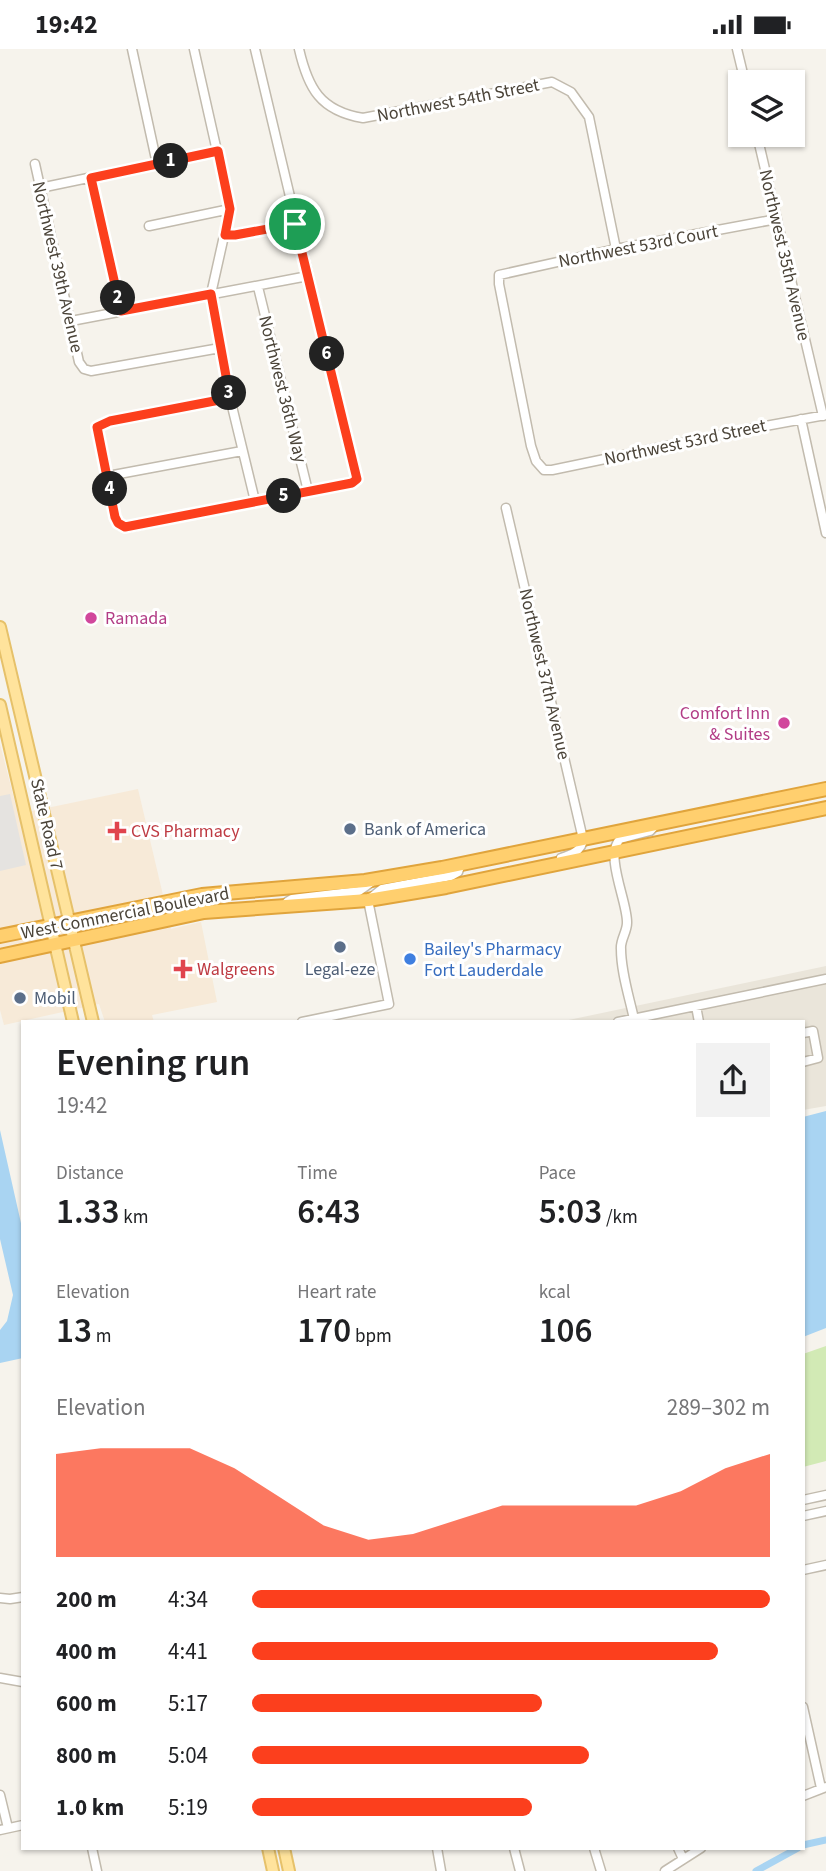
<!DOCTYPE html>
<html lang="en">
<head>
<meta charset="utf-8">
<style>
  body { margin:0; font-family:"Source Sans 3",sans-serif; background:#f2f2f2; color:#202124; height:100vh; display:flex; flex-direction:column; font-size:26px; white-space:nowrap }
  * { box-sizing:border-box; margin:0 }
  p { font-size:23px; color:#757577 }
  .icon { flex:none; width:38px; height:38px; fill:none; stroke:currentColor; stroke-width:2; stroke-linecap:round; stroke-linejoin:round }
  .map { position:relative; flex:1; overflow:hidden }
  .details { position:absolute; left:21px; top:971px; width:784px; height:830px; display:flex; flex-direction:column; background:#fff; border-radius:0px; box-shadow:0 2px 5px #0004 }
  .details>* { flex:none }
  .controls { position:absolute; left:728px; top:21px; display:grid; gap:14px }
  .controls a { display:grid; place-items:center; width:77px; height:77px; border-radius:0px; background:#fff; box-shadow:0 2px 5px #0004; font-size:35px }
  .pin { position:absolute; display:grid; place-items:center; width:60px; height:60px; color:#fff; margin:-30px; border:4px solid #fff; border-radius:50%; box-shadow:0 2px 7px #0007 }
  .km { position:absolute; width:35px; height:35px; margin:-18px; border-radius:50%; background:#222; color:#fff; font-size:19px; line-height:35px; text-align:center }
  .round { display:grid; place-items:center; flex:none; width:74px; height:74px; border-radius:0px; background:#f2f2f2 }
  .summary { display:flex; align-items:center; justify-content:space-between; height:119px; padding:0 35px }
  h1 { font-size:38px; font-weight:600; line-height:52px }
  .stats { display:grid; grid-template-columns:repeat(3,1fr); gap:10px; height:119px; padding:7px 35px }
  .stats div { display:grid; align-content:center }
  .stats b { font-size:35px; font-weight:600 }
  .stats small { font-size:19px; font-weight:400 }
  .stats p { font-size:19px }
  .chart { height:196px; padding:14px 35px }
  .chart p { display:flex; justify-content:space-between }
  .chart svg { width:100%; height:126px; margin-top:7px; fill:#fc3f1d; opacity:.7 }
  ul { padding:0 35px; list-style:none; font-size:23px }
  li { display:grid; grid-template-columns:112px 84px 1fr; align-items:center; height:52px }
  li i { height:18px; border-radius:9px; background:#fc3f1d }
  .status { display:flex; justify-content:space-between; align-items:center; height:49px; padding:0 35px; background:#fff; direction:ltr }
  .status svg { height:19px; fill:currentColor }
  .map>svg:first-child { display:block }
  .residential { fill:#eae5da }
  .commercial { fill:#f7ead8 }
  .green { fill:#d2eab5 }
  .parking { fill:#e5e3e0 }
  .water { fill:#a9d4f2 }
  .lines { fill:none; stroke-linecap:round; stroke-linejoin:round }
  .canal { stroke:#a9d4f2; stroke-width:7 }
  .minor-casing { stroke:#c2bbae; stroke-width:11 }
  .major-casing { stroke:#e6c16a; stroke-width:14 }
  .highway-casing { stroke:#e0a43c; stroke-width:16 }
  .minor { stroke:#fff; stroke-width:8 }
  .major { stroke:#ffe39c; stroke-width:10 }
  .highway { stroke:#ffcf6e; stroke-width:12 }
  .route-casing { stroke:#fff; stroke-width:14 }
  .route { stroke:#fc3f1d; stroke-width:9 }
  .hotel-dot { fill:#d1479c; stroke:#fff; stroke-width:2.5 }
  .service-dot { fill:#5c6f8a; stroke:#fff; stroke-width:2.5 }
  .health-dot { fill:#e0444e; stroke:#fff; stroke-width:2.5 }
  .shop-dot { fill:#3f7fe0; stroke:#fff; stroke-width:2.5 }
  .labels { text-anchor:middle; stroke-width:6; stroke-linejoin:round; paint-order:stroke }
  .street-label { font-size:18px; fill:#4b4439; stroke:#fff }
  .hotel-label { font-size:18px; fill:#b23c85; stroke:#fff; text-anchor:start }
  .service-label { font-size:18px; fill:#4e5e75; stroke:#fff; text-anchor:start }
  .health-label { font-size:18px; fill:#be3a42; stroke:#fff; text-anchor:start }
  .shop-label { font-size:18px; fill:#366cbe; stroke:#fff; text-anchor:start }
</style>
</head>
<body>
<div class="status"><b>19:42</b><svg viewBox="0 0 49 12"><path d="M0 12V9h3v3zM5 12V6h3v6zM10 12V3h3v9zM15 12V0h3v12zM26 1h20v11H26zM47 4h2v5h-2z"/></svg></div>
<div class="map">
<svg width="826" height="1822" viewBox="0 0 826 1822">
  <rect width="100%" height="100%" fill="#f6f3ec"/>
  <path class="residential" d="M826,917V1057L803,1061V973H559Z"/>
  <path class="commercial" d="M0,695L18,765L138,740L171,880L201,873L217,953L152,966L154,973H105L99,955L4,976L0,961Z"/>
  <path class="green" d="M826,1297V1412L803,1418V1305Z"/>
  <path class="parking" d="M10,745L26,816L0,822V747Z"/>
  <path class="water" d="M826,1062V1279L803,1288V1068Z
    M0,1081L23,1183V1309L0,1314V1281L7,1272L13,1246L0,1190Z"/>
  <g class="lines">
    <path class="canal" d="M803,1796L826,1791
      M756,1822L798,1799"/>
    <defs>
      <path id="minor" d="M132,0L157,115
        M194,0L230,160L211,245L230,349L255,452
        M299,0C308,39 320,62 363,69L552,33L571,43L589,68L616,200
        M737,0L745,33
        M757,86L823,367
        M35,115L79,313L84,320L91,322L220,299
        M91,129L121,262
        M40,139L218,102
        M777,170L616,200L499,226V235L531,397L536,412L544,421H552L749,380L826,366
        M149,177L230,160
        M225,186H235L295,175
        M258,238L308,442
        M71,272L308,227
        M230,349L110,372L97,378L115,468L121,477L129,478L352,434L357,430L255,0
        M801,370L826,484
        M108,427L242,402
        M506,459L583,790C582,802 571,806 561,809
        M287,858V853L292,850L359,842L373,832
        M696,957L699,973
        M634,970C629,947 621,923 621,900C620,891 627,883 627,874C628,854 604,806 620,790L650,782L656,776
        M302,973L389,955L368,851L382,840L451,827L458,823L461,815
        M618,973L826,930
        M803,984L813,982L818,1009L803,1013
        M803,1451L826,1446
        M803,1467L826,1462
        M803,1521L826,1516
        M0,1549L10,1550L23,1548
        M0,1629L23,1633
        M803,1658L821,1739
        M0,1746L8,1779
        M803,1747L826,1738
        M0,1781L23,1776
        M92,1799L97,1822
        M437,1799L441,1822
        M514,1799L520,1822
        M594,1799L601,1822
        M678,1799L683,1810
        M665,1822L701,1799"/>
      <path id="major" d="M0,578L93,973
        M0,656L73,973
        M268,1799L273,1822
        M284,1799L289,1822"/>
      <path id="highway" d="M0,887L202,846L365,832L442,819L826,740
        M0,907L204,863L368,851L446,838L826,759"/>
    </defs>
    <use href="#minor" class="minor-casing"/>
    <use href="#major" class="major-casing"/>
    <use href="#highway" class="highway-casing"/>
    <use href="#minor" class="minor"/>
    <use href="#major" class="major"/>
    <use href="#highway" class="highway"/>
  </g>
  <g class="lines">
    <defs>
      <path id="route" d="M218,102L230,160L225,186H235L295,175L357,430L352,434L125,478L118,474L115,468L97,378L110,372L230,349L211,245L121,262L91,129Z"/>
    </defs>
    <use href="#route" class="route-casing"/>
    <use href="#route" class="route"/>
  </g>
  <g class="hotel-dot">
    <circle cx="91" cy="569" r="7"/>
    <circle cx="784" cy="674" r="7"/>
  </g>
  <g class="service-dot">
    <circle cx="350" cy="780" r="7"/>
    <circle cx="340" cy="898" r="7"/>
    <circle cx="20" cy="949" r="7"/>
  </g>
  <g class="health-dot">
    <path d="M113.5 771.5h7v7h7v7h-7v7h-7v-7h-7v-7h7z"/>
    <path d="M179.5 909.5h7v7h7v7h-7v7h-7v-7h-7v-7h7z"/>
  </g>
  <circle class="shop-dot" cx="410" cy="910" r="7"/>
  <g class="labels">
    <g class="street-label">
      <text transform="translate(458 51) rotate(-11)" y="6">Northwest 54th Street</text>
      <text transform="translate(638 197) rotate(-11)" y="6">Northwest 53rd Court</text>
      <text transform="translate(785 206) rotate(77)" y="6">Northwest 35th Avenue</text>
      <text transform="translate(58 218) rotate(77)" y="6">Northwest 39th Avenue</text>
      <text transform="translate(283 340) rotate(76)" y="6">Northwest 36th Way</text>
      <text transform="translate(685 393) rotate(-12)" y="6">Northwest 53rd Street</text>
      <text transform="translate(545 625) rotate(77)" y="6">Northwest 37th Avenue</text>
      <text transform="translate(47 775) rotate(77)" y="6">State Road 7</text>
      <text transform="translate(125 864) rotate(-11)" y="6">West Commercial Boulevard</text>
    </g>
    <g class="hotel-label">
      <text x="105" y="575">Ramada</text>
      <text x="770" y="670" text-anchor="end">Comfort Inn<tspan x="770" dy="21">&amp; Suites</tspan></text>
    </g>
    <g class="service-label">
      <text x="364" y="786">Bank of America</text>
      <text x="340" y="926" text-anchor="middle">Legal-eze</text>
      <text x="34" y="955">Mobil</text>
    </g>
    <g class="health-label">
      <text x="131" y="788">CVS Pharmacy</text>
      <text x="197" y="926">Walgreens</text>
    </g>
    <g class="shop-label">
      <text x="424" y="906">Bailey's Pharmacy<tspan x="424" dy="21">Fort Lauderdale</tspan></text>
    </g>
  </g>
</svg>
<div class="controls">
<a><svg class="icon" aria-label="layers" viewBox="0 0 24 24"><path d="M12 4l9 5-9 5-9-5zM3 14l9 5 9-5"/></svg></a>
</div>
<div class="pin" style="left:295px;top:175px;background:#1e9e55"><svg class="icon" aria-label="arrive" viewBox="0 0 24 24"><path d="M6 21V4h12l-3 4 3 4H6"/></svg></div>
<b class="km" style="left:171px;top:112px">1</b>
<b class="km" style="left:118px;top:249px">2</b>
<b class="km" style="left:229px;top:344px">3</b>
<b class="km" style="left:110px;top:440px">4</b>
<b class="km" style="left:284px;top:447px">5</b>
<b class="km" style="left:327px;top:305px">6</b>
<section class="details">
<div class="summary"><div><h1>Evening run</h1><p>19:42</p></div><a class="round"><svg class="icon" aria-label="share" viewBox="0 0 24 24"><path d="M12 15V3M7 8l5-5 5 5M5 13v7h14v-7"/></svg></a></div>
<div class="stats">
<div><p>Distance</p><b>1.33<small> km</small></b></div>
<div><p>Time</p><b>6:43</b></div>
<div><p>Pace</p><b>5:03<small> /km</small></b></div>
</div>
<div class="stats">
<div><p>Elevation</p><b>13<small> m</small></b></div>
<div><p>Heart rate</p><b>170<small> bpm</small></b></div>
<div><p>kcal</p><b>106</b></div>
</div>
<div class="chart"><p><span>Elevation</span>289–302 m</p>
<svg viewBox="0 0 160 44" preserveAspectRatio="none"><path d="M0 44V8L10 6L20 6L30 6L40 13L50 23L60 33L70 38L80 36L90 31L100 26L110 26L120 26L130 26L140 21L150 13L160 8V44z"/></svg>
</div>
<ul>
<li><b>200 m</b>4:34<i style="width:100%"></i></li>
<li><b>400 m</b>4:41<i style="width:90%"></i></li>
<li><b>600 m</b>5:17<i style="width:56%"></i></li>
<li><b>800 m</b>5:04<i style="width:65%"></i></li>
<li><b>1.0 km</b>5:19<i style="width:54%"></i></li>
</ul>
</section>
</div>
</body>
</html>
